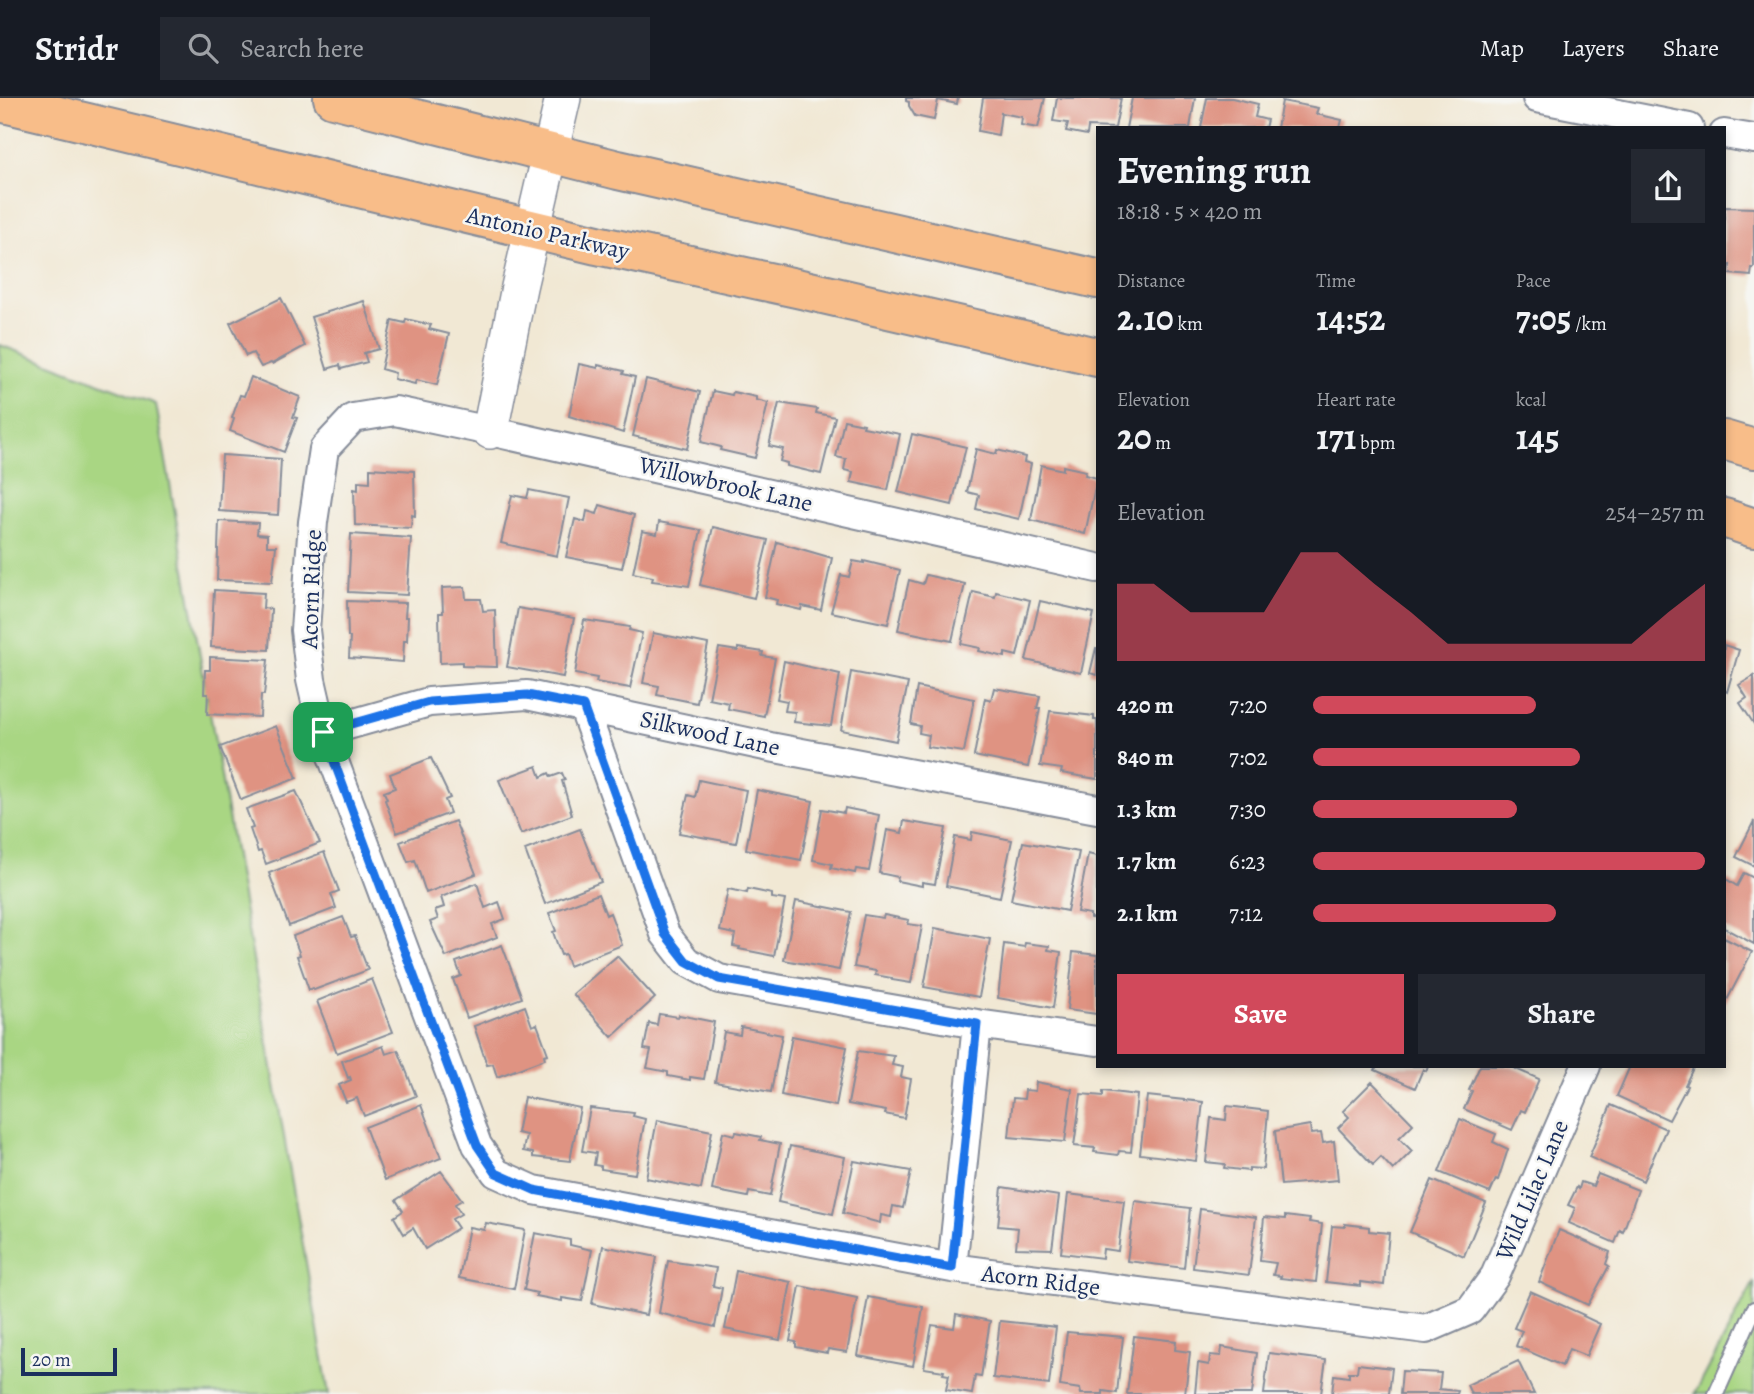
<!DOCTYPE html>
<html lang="en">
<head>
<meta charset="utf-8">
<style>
  body { margin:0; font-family:Alegreya,serif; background:#242831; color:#f1f3f6; height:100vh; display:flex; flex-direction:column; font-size:26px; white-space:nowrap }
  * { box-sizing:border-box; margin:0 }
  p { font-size:23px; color:#9ea1a6 }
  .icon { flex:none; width:38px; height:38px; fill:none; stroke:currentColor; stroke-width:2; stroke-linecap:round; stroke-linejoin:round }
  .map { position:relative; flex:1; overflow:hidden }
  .side { position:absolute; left:1096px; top:28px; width:630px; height:942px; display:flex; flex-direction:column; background:#171b24; border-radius:0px; box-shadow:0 4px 10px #0003 }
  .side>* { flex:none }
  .scale { position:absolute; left:21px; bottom:18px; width:96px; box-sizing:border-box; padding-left:7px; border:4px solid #1b2f5e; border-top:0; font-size:19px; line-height:24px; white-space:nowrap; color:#1b2f5e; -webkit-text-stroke:5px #f6f6f2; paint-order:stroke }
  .pin { position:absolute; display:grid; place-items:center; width:60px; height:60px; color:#fff; margin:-30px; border-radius:14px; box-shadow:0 4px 10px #0006 }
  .round { display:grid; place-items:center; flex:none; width:74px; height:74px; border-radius:0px; background:#242831 }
  .overview { display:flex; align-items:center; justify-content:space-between; height:119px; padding:0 21px }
  h1 { font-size:38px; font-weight:700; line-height:52px }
  .figures { display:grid; grid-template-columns:repeat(3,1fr); gap:10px; height:119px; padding:7px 21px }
  .figures div { display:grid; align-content:center }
  .figures b { font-size:35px; font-weight:700 }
  .figures small { font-size:19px; font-weight:400 }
  .figures p { font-size:19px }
  .chart { height:196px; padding:14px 21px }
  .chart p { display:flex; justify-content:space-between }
  .chart svg { width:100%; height:126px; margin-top:7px; fill:#d1495b; opacity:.7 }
  .button { display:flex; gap:14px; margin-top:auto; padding:14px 21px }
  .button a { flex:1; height:80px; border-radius:0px; background:#d1495b; color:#fff; font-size:28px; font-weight:700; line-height:80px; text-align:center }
  .button a+a { background:#242831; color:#f1f3f6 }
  ul { padding:0 21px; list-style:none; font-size:23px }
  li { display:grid; grid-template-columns:112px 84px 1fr; align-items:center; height:52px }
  li i { height:18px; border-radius:9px; background:#d1495b }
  header { display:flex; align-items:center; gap:42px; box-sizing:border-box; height:98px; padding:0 35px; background:#171b24; border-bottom:2px solid #363941 }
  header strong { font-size:33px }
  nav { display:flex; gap:38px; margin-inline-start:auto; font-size:24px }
  .search { width:490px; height:63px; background:#242831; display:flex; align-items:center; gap:18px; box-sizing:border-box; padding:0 24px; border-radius:0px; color:#9ea1a6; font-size:26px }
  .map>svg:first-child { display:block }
  .green { fill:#a9d683; stroke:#628270; stroke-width:2 }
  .building { fill:#df9382 }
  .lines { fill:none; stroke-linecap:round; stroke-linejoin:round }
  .service-casing { stroke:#868c99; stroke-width:18 }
  .minor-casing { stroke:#868c99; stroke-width:32 }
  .tertiary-casing { stroke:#868c99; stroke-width:38 }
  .primary-casing { stroke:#868c99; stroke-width:42 }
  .service { stroke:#fff; stroke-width:14 }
  .minor { stroke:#fff; stroke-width:28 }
  .tertiary { stroke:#fff; stroke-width:35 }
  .primary { stroke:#f8bd89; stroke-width:38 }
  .route-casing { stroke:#fff; stroke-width:14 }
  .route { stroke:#1a73e8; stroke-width:9 }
  .labels { text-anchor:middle; stroke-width:5; stroke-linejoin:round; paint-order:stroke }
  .street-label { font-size:24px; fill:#1b2f5e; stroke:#f6f6f2 }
</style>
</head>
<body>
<header>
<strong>Stridr</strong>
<div class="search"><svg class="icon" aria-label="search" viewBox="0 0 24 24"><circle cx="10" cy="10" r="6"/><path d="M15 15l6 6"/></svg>Search here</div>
<nav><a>Map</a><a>Layers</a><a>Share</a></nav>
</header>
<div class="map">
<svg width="1754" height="1296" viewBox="0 0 1754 1296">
  <rect width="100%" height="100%" fill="#f6f6f2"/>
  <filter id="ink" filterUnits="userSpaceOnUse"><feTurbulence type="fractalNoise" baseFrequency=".0143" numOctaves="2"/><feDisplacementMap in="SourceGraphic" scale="14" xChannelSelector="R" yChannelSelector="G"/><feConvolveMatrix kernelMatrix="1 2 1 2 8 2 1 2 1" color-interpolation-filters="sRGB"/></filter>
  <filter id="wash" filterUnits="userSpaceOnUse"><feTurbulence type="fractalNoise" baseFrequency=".00686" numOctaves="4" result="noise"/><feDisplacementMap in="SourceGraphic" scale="28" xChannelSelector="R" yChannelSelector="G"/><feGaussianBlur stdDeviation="1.57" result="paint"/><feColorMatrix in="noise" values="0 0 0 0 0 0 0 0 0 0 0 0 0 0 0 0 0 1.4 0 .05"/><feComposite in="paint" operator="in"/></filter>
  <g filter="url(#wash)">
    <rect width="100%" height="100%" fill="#f1e8d4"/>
    <path class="green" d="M0,247L156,306L329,1296H0Z
      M1754,1184V1296H1695Z"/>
    <g id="blocks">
      <path class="building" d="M906,0H958L957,6L938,2L934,22L915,18L909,8V4L906,3Z
        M983,0H1045L1038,30L1021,27L1022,19L1001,15L998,37L978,33Z
        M1057,0H1121L1115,30L1088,29L1087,37L1066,33L1068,25L1053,23Z
        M1132,0H1195L1190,30H1126Z
        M1207,0H1232L1258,6L1255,19L1267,22L1265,30H1201Z
        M1282,3L1318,10L1316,16L1342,22L1340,30H1277Z
        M1724,109L1754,110V170H1752L1751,178L1729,176L1730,167H1724Z
        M281,200L305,248L272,266L271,265L261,269L253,255L246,258L230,225Z
        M364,203L379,251L364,255L367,264L341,271L340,267L327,271L311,219Z
        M406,221L431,227L429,231L449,236L437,287L416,282L415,286L394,281L395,275L381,271L392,222L405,225Z
        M579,266L598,270V267L624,273L623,276L635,279L623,335L569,318Z
        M251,279L300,299L293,319L297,320L284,354L230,333L234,321L232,320L240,297L244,298Z
        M646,281L700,294L687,351L633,338Z
        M713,293L732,297L733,294L756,299V302L768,305L755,360L720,352L721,349L701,344Z
        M779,305L817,311L816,315L835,319L821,376L787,368V365L780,363L783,351L769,348Z
        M844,322L864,326L863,329L900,336L888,392L851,384L853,374L844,372L846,361L836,359Z
        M912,336L966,349L952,407L898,394Z
        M976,351L996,356L997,352L1025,359L1024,364L1031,366L1019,421L976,411L979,397L967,394Z
        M222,357L281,361L278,417L219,413Z
        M1041,367L1063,372V368L1086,373L1085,377L1097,380L1085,436L1031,422Z
        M370,370L414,373L415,418L412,417L411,430L355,427L354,391L358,392V383L370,384Z
        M529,392L569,400L557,458L501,445L512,397L527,400Z
        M600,407L634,417L622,470L566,459L575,421L585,424L587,413L597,416Z
        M219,423L258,425L257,436L267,437V448H276L272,484L217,482Z
        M659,424L701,432L689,488L652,483L653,479L633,475L642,433L657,436Z
        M713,429L768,442L754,500L700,487Z
        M351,436L411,440L407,497L348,494Z
        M777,444L832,460L821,512L802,508L801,512L776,506L777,502L765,499Z
        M853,463L864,465V463L900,472L888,526L831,514L841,477L849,479Z
        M926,477L965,486L952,543L898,532L909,482L923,486Z
        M465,489L466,501H481L483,513L495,512L497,569L462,568V564L440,565L439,515H443L442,490Z
        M214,492L264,495L263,510L271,511L269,552L211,549Z
        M973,494L995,499L996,494L1030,502L1017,558L1005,555V559L979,553L980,550L961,546Z
        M347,503L406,505L405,519H408L407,543H404L403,564L349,560L350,539H348Z
        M1040,503L1094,515L1081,575L1026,562Z
        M518,510L574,520L563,579L507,569Z
        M584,522L630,529L629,532L642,535L630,590L596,584L597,580L575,576Z
        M653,535L708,546L697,605L657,597L659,588L643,585Z
        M1724,547L1739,552L1727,594L1724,592Z
        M719,550L738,553V550L763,554L762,558L775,560L764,618L728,611L729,605L709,601Z
        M1096,550H1097V577L1090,575Z
        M210,559L268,562L264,597H261L260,619L207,616L208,596H204L205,572H210Z
        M784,563L840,576L831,628L794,624L795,614L785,613L787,603L777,601Z
        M851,574L908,585L896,643L841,632Z
        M1754,578V626L1740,605L1747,600L1739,587Z
        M917,589L974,601L964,654L927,649L929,637L919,635L920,628L911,626Z
        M994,590L1040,598L1037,610H1040L1028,669L974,658L985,600L991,602Z
        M1050,613L1094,618V622H1097V681L1061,675L1062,671L1040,668Z
        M276,628L297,680L241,702L220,649Z
        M431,660L450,700L445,702L450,715L397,735L385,702L387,701L384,694L395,690L390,676Z
        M537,668L541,679L549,675L551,679L562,675L565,682L562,683L572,717L521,736L499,682Z
        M699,682L746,692L736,745L679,735L688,697L695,699Z
        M757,692L813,703L801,762L746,751Z
        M296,693L320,745L266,766L261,753L258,754L250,731L253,730L246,711Z
        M845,710L879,717L869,773L856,771L855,775L831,770L832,766L813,762L822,711L844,715Z
        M455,723L476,776L426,795L415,762L408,764L400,744Z
        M904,723L946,730L935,786L922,784V788L897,783L898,779L879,775L887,732L902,735Z
        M1754,723V768L1736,759Z
        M580,731L601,784L545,806L525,752Z
        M972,734L1012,742L1000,799L946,788L955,739L971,742Z
        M1023,744L1079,754L1067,813L1011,802Z
        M324,754L339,793L331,796L336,810L289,828L269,775Z
        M1088,756L1097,758V821L1090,820V816L1077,814Z
        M1744,775L1754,780V846L1724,830V786L1726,781L1737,788Z
        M477,785L485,810L499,804L505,821L492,826L497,839L446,859L430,824L438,821L435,812L444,809L441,799Z
        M728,791L747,795L748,791L772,796V800L785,802L774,858L739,851L740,849L733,848L735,836L720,833Z
        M598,796L606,817L610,815L622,847L569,868L565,856L561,857L553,834L556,833L549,815Z
        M796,803L851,814L839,872L784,862Z
        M864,817L883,820L884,817L909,822L908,826L922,828L911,885L892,882V880L875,877L876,873L854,869Z
        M343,819L351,839L355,838L368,872L314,892L313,890L309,892L297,858L300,857L293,838Z
        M935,830L990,841L979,899L924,889Z
        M1724,840L1752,854L1726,904L1724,903Z
        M1025,845L1049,848L1048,852L1061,854L1053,910L998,900L1004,846L1024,849Z
        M502,847L522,900L467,920L453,881L461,878L456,864Z
        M1073,854L1097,857V916L1067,912Z
        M617,858L655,900L612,939L573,896Z
        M372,881L393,934L337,955L317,903Z
        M525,908L532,928L537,926L548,956L544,957L545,961L497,979L493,966L487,967L474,928Z
        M659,916L678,919L679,917L714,924L704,981L690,979V982L668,978V974L647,970L651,952L644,951L649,925L657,927Z
        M741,929L782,937L771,994L715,984L724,934L740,937Z
        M792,938L847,949L836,1008L781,997Z
        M383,948L386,956L398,952L416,998L364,1018L357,1000L346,1004L339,987L351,982L350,979L348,980L342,963Z
        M858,953L894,958L892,967L903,969L901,979L911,981L904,1020L885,1016L886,1013L848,1006Z
        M1377,968H1428L1426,973L1423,971L1415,990L1375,972Z
        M1480,968H1509L1539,981L1525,1014L1521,1012L1512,1032L1464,1011L1472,993L1469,992Z
        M1630,968H1694L1685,987L1687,988L1669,1022L1617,998Z
        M1036,984L1072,991L1065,1044L1009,1039L1013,1000L1024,1001L1025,992L1035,993Z
        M1372,984L1413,1026L1399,1040L1412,1053L1393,1072L1381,1059L1373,1067L1338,1030L1349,1019L1343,1013Z
        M1103,993L1137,997L1131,1054L1119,1053L1118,1057L1094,1054L1095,1050L1074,1048L1081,996L1103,998Z
        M1147,998L1203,1004L1196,1063L1140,1056Z
        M524,999L580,1010L570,1063L533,1059V1055L523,1053L526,1037L517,1035Z
        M421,1007L441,1060L385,1082L365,1029Z
        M1611,1007L1666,1031L1643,1083L1589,1059Z
        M1227,1008L1268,1013L1263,1071L1249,1070V1073L1224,1070L1225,1066L1206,1064L1211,1020L1226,1022Z
        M590,1010L634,1015L633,1018L645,1021L635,1076L601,1071V1068L594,1067L596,1055L582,1053Z
        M1460,1021L1496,1036L1493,1044L1508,1051L1498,1082L1496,1081L1490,1095L1439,1074Z
        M657,1022L712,1033L701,1091L646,1080Z
        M1310,1027L1311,1036L1321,1035L1323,1045L1334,1043L1338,1082L1281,1087L1275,1033Z
        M723,1034L735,1037L736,1034L761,1039L760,1042L780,1046L770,1098L749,1094L748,1099L712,1092Z
        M790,1048L845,1059L833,1116L778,1104Z
        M854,1063L911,1073L903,1110L893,1108L891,1119L881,1117L880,1125L843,1115Z
        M441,1073L462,1102L455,1106L461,1116L452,1121L458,1130L425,1151L413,1130L404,1136L394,1119L403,1113L396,1102Z
        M1598,1076L1638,1092L1623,1134L1620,1132L1615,1145L1569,1125L1575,1110L1568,1107L1577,1089L1579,1091L1581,1084L1593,1088Z
        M1432,1082L1486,1105L1464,1158L1410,1134Z
        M1002,1089L1059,1098L1052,1151L1016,1150L1018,1130L998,1128Z
        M1068,1096L1124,1103L1118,1153L1103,1151L1102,1160L1061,1155Z
        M1135,1103L1190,1110L1184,1170L1127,1163Z
        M1200,1111L1256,1119L1249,1177L1193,1170Z
        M1285,1118L1310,1121L1309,1124L1322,1126L1316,1184L1280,1180L1281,1178L1273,1177L1276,1165L1260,1163L1264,1119L1285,1121Z
        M486,1125L525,1132L514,1191L459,1180L469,1129L484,1132Z
        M1345,1126L1369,1129V1133L1389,1135L1384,1187L1361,1184V1188L1326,1184L1332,1128L1345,1129Z
        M1559,1132L1610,1154L1606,1166L1609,1168L1588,1207L1539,1184Z
        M535,1135L570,1142V1147L592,1152L582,1203L562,1200V1203L536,1198L537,1195L524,1192Z
        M603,1148L657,1159L646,1217L592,1206Z
        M668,1163L716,1170L713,1188L722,1190L715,1229L659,1215Z
        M736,1173L791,1184L780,1242L725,1231Z
        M800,1188L857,1200L847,1254L828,1251L827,1255L796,1249V1244L790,1243Z
        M1530,1193L1584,1217L1583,1218L1600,1226L1586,1258L1569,1251L1562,1268L1516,1248L1522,1233L1514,1230Z
        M868,1199L923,1209L913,1268L858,1258Z
        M956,1216L990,1223L981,1279L975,1278L972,1296L946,1292L949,1277L943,1276L944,1273L924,1270L932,1227L954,1230Z
        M1000,1223L1056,1229L1049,1287L993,1280Z
        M1067,1234L1123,1239L1117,1295L1103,1293V1296H1081L1080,1291L1060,1288Z
        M1134,1238L1176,1243L1175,1252L1190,1254L1185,1296H1127Z
        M1222,1249L1257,1255L1252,1296H1195L1198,1265L1209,1267L1210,1257L1221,1258Z
        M1269,1255L1326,1262L1321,1296H1264Z
        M1518,1263L1534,1296H1471L1467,1287Z
        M1358,1266L1392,1270L1389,1296H1332L1334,1277L1349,1279V1274H1357Z
        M1402,1273L1441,1275L1439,1291L1458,1293L1457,1296H1400Z"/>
    </g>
  </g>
  <g filter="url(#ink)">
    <use href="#blocks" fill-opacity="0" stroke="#868c99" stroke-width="2"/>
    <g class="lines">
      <defs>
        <path id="service" d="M1716,1296L1754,1211"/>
        <path id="minor" d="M1537,0L1689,30
          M1724,36L1754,41
          M1097,470L490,333L395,313L353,320L324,351L313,424L305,532L311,582L323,634L477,1047L496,1075L534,1092L952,1170L1426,1231L1470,1212L1495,1178L1586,968
          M583,608L665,836L686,863L719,881L977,926L1097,943
          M323,634L429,604L527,597L770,649L1097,711
          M952,1170L977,926"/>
        <path id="tertiary" d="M490,333L519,189L563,0"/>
        <path id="primary" d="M333,0L618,72L1097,181
          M0,4L597,147L801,191L1097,259
          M1724,342L1754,351
          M1724,420L1754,430"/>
      </defs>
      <use href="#service" class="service-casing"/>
      <use href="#minor" class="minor-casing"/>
      <use href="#tertiary" class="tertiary-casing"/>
      <use href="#primary" class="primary-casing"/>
      <use href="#service" class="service"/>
      <use href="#minor" class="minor"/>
      <use href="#tertiary" class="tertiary"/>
      <use href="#primary" class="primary"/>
    </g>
  </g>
  <g class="lines" filter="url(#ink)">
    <defs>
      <path id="route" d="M527,597L583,608L665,836L686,863L719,881L977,926L952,1170L534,1092L496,1075L477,1047L323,634L429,604Z"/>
    </defs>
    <use href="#route" class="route-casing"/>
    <use href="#route" class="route"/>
  </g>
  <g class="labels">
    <g class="street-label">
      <text transform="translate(548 135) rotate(13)" y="8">Antonio Parkway</text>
      <text transform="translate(726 386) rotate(13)" y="8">Willowbrook Lane</text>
      <text transform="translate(311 491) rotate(-88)" y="8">Acorn Ridge</text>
      <text transform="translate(710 635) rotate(12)" y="8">Silkwood Lane</text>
      <text transform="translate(1532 1092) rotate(-67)" y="8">Wild Lilac Lane</text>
      <text transform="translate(1041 1182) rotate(7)" y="8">Acorn Ridge</text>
    </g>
  </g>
</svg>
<div class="scale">20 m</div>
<div class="pin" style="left:323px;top:634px;background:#1e9e55"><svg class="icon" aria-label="arrive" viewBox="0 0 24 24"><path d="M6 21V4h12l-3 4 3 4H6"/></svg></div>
<section class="side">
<div class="overview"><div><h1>Evening run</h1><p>18:18 · 5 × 420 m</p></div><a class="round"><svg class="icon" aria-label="share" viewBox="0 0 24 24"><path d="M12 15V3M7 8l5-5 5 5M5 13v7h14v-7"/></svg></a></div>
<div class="figures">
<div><p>Distance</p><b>2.10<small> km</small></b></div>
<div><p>Time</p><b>14:52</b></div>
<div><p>Pace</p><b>7:05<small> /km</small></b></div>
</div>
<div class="figures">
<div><p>Elevation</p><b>20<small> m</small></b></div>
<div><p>Heart rate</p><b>171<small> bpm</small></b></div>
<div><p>kcal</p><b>145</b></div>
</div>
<div class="chart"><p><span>Elevation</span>254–257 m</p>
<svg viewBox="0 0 160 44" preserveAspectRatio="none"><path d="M0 44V17L10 17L20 27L30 27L40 27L50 6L60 6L70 17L80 27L90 38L100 38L110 38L120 38L130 38L140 38L150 27L160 17V44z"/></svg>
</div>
<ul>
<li><b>420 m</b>7:20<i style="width:57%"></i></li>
<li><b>840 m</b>7:02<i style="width:68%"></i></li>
<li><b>1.3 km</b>7:30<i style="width:52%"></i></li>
<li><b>1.7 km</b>6:23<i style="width:100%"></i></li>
<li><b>2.1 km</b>7:12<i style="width:62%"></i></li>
</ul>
<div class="button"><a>Save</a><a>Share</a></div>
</section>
</div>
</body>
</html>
